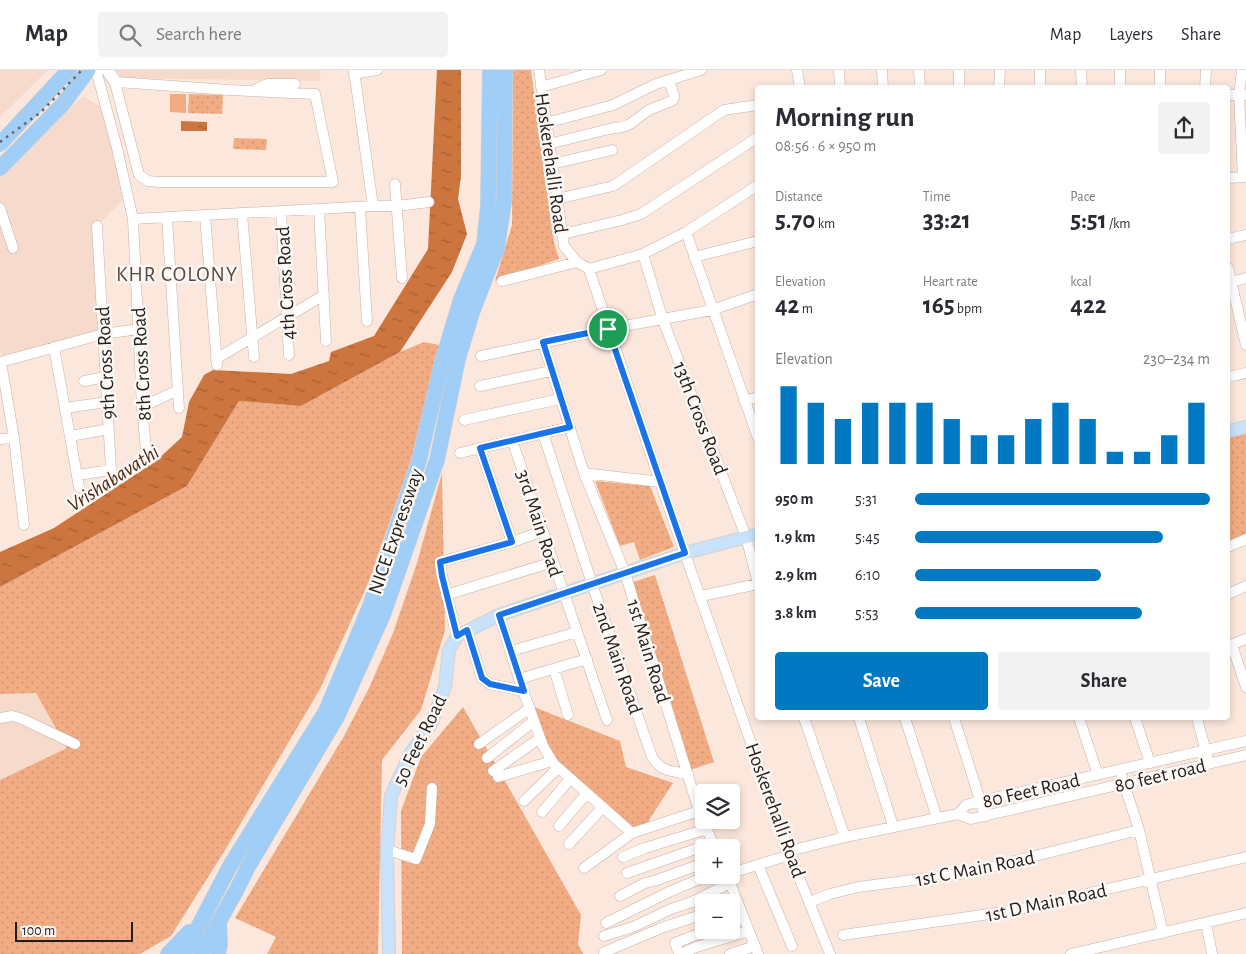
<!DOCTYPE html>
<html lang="en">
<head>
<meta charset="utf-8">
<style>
  body { margin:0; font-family:"Alegreya Sans",sans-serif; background:#f2f2f3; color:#2b2b33; height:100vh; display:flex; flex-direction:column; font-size:19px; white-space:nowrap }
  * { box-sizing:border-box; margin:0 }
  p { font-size:16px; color:#7c7c81 }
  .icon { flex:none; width:28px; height:28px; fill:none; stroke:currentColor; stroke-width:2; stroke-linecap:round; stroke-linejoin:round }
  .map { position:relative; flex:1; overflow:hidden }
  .panel { position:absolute; left:755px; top:15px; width:475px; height:635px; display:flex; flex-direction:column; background:#fff; border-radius:5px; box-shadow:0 2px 8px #0003 }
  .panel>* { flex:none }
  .buttons { position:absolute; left:695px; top:714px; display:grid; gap:10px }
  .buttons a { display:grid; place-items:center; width:45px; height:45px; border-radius:5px; background:#fff; box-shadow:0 2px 8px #0003; font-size:25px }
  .scale { position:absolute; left:15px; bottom:12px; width:118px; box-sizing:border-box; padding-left:5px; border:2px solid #231c18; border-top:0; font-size:14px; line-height:18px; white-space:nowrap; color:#231c18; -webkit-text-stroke:4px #fcf8f6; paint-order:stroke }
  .pin { position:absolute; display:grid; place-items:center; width:42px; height:42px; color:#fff; margin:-21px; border:2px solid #fff; border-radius:50%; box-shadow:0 1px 5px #0007 }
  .round { display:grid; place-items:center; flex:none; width:52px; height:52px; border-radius:5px; background:#f2f2f3 }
  .head { display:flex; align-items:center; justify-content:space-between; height:85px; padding:0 20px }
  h1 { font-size:28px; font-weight:700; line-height:38px }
  .stats { display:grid; grid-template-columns:repeat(3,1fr); gap:8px; height:85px; padding:5px 20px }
  .stats div { display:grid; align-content:center }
  .stats b { font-size:25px; font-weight:700 }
  .stats small { font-size:14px; font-weight:400 }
  .stats p { font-size:14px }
  .chart { height:140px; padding:10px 20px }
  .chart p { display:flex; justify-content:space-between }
  .chart svg { width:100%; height:90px; margin-top:5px; stroke:#0079c2; stroke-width:6 }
  .action { display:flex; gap:10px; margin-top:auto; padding:10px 20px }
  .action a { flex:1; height:58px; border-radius:5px; background:#0079c2; color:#fff; font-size:20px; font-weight:700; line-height:58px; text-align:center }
  .action a+a { background:#f2f2f3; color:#2b2b33 }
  ul { padding:0 20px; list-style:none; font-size:16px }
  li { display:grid; grid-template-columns:80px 60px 1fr; align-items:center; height:38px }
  li i { height:12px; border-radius:6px; background:#0079c2 }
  header { display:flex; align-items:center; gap:30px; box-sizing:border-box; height:70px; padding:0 25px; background:#fff; border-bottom:1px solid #e1e1e2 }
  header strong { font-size:24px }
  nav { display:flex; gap:28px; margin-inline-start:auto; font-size:18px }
  .search { width:350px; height:45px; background:#f2f2f3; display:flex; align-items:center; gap:12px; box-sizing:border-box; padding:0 18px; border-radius:5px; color:#7c7c81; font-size:19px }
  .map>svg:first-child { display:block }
  .built { fill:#f6dacb }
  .green { fill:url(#green-dots) }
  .pitch { fill:#f2ac84 }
  .water { fill:url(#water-ripples) }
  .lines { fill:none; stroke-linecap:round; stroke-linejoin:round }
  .minor-casing { stroke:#c5b1a7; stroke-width:11 }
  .major-casing { stroke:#d3d2d1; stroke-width:14 }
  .highway-casing { stroke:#d3d2d1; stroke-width:16 }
  .minor { stroke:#fff; stroke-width:10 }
  .major { stroke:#c7e2fa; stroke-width:12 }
  .highway { stroke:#a1cef6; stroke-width:15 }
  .rail { stroke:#6d615b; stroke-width:2.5; stroke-dasharray:2.5 5; stroke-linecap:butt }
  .route-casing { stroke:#fff; stroke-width:10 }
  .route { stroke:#1a73e8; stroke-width:6 }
  .labels { text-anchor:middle; stroke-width:5; stroke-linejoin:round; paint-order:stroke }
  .street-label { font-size:20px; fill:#231c18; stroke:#fcf8f6 }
  .neighbourhood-label { font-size:21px; letter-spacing:1px; fill:#5a4940; stroke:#fcf8f6 }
  .water-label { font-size:21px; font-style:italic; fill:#4b2711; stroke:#fcf8f6 }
</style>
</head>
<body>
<header>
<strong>Map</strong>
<div class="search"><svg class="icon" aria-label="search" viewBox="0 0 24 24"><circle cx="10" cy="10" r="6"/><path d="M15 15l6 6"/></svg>Search here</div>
<nav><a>Map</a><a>Layers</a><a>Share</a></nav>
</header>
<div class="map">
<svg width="1246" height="884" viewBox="0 0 1246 884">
  <defs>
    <pattern id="green-dots" width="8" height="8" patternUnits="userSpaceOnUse" patternTransform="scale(1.25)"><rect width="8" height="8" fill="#f2ac84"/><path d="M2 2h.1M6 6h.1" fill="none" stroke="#cf9371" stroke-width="1.8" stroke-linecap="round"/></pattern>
    <pattern id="water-ripples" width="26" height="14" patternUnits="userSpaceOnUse" patternTransform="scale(1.25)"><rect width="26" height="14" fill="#cc753f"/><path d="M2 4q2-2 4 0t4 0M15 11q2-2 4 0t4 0" fill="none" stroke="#a55f34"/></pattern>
  </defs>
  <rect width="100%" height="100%" fill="#fce7dc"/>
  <path class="built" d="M0,0H48L0,47Z
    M115,0H319L321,11L123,8Z
    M83,26L104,39L130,123L97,156L102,262L3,290L0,278V107Z
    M36,623L67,678L0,710V624Z"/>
  <path class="green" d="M513,0H531L554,172L559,189L495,211L512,155Z
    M189,24L223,25L222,44L188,43Z
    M234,68L267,69L266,80L233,79Z
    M424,272L439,275L411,390L370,509L320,619L225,780L171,866L140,884H0V710L67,678L36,623L0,624V517L187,416L239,331L301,336L400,282Z
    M1246,360V467L1228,475V364Z
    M442,403L445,560L421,640L382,690L378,884H267L276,867L235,848L344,666L370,616L393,563L417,493Z
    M595,411L650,416L674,477L640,490L634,472L620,476Z
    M655,505L714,692L690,700L630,513Z
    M463,637L581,845L578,874L583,884H402L401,741L421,687Z
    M534,637L620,671L626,697L673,713L649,750L652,755L633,761L554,691Z"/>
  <path class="pitch" d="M170,24H186V43L170,42Z"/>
  <path class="water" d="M437,0H461V106L458,129L467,164L452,202L400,282L301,336L239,331L187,416L0,517V482L54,458L156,391L182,367L189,332L204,305L213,300L291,304L329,291L331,282L374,266L428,179Z
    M181,51L207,52V61H181Z"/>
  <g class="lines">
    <defs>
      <path id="minor" d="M96,0L117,78L133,149L142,337L146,380
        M106,0L115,13L139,105L148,111L159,112H333L315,24L229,20L117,12L108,0
        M539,0L564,176L577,192L589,199L660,412L790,785L830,884
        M797,0L800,18
        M839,0L840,18
        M882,0L883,18
        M919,0L920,18
        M959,0V18
        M1081,0L1082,18
        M1120,0V18
        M1242,0L1239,25L1243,107
        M354,4L377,0
        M541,17L601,0
        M999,18L1000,0
        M1040,18V0
        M1160,18V0
        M1205,18L1206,0
        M254,20L267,14H295
        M1228,25H1245
        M546,53L613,35L656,14L701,0
        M549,74L613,58C630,59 637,47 651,39C658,36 666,34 673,30L674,26L669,10
        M552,94L612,80
        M1228,108L1246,107
        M395,114L402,208
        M557,129L613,116L724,40L758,35
        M373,136H397L429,132
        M360,137L367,251
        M0,138L13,178
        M319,139L326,271
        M281,141L289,285
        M242,143L254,287
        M205,146L217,295
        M167,148L179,338
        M133,149L373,136L354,0
        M686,162L758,368
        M563,164L622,150L641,144L758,67
        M1228,169L1246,165
        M643,184L663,250L746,467L758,513
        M694,187L758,171
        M1228,198L1246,275
        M589,199L643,184L686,162L758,115
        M502,211L577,192
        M1228,213L1246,208
        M543,272L584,403L625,503L699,741L715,778
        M54,277L79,417
        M481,286L608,259L712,240L758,224
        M216,289L324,225
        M1228,307L1246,303
        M84,311L106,307
        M480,316L551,301
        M744,331L758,327
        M142,337L178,320
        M65,338L107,332
        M464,350L560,329
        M543,363L592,514L652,687C662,702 670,701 688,704
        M70,366L109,359
        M0,369L14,368
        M512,370L607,650
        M460,383L570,357
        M584,403L660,412
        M77,405L111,400L97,156
        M24,455L14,368L1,292L103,264L139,259
        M512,472L543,461
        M1228,477L1246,469
        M1228,524L1246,516
        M446,525L553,492
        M701,526L758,514
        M499,545L519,609L543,676L554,694L632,763L699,741
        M467,560L482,608L490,614L524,621
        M457,566L442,506L440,492L512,472L480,378
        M1232,575L1246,617
        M1228,576L1246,569
        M511,581L577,562
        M554,599L568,645
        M519,609L587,589
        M0,648L12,646L20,648L75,674
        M804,648L845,767
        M859,648L893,756
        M905,648L937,748
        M954,648L985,746
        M1079,648L1098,705
        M1135,648L1150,693
        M1197,648L1209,693
        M479,674L530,638
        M487,688L534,651
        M493,701L540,668
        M498,707L552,691
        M1122,707L1139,760L1163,863
        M524,731L558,698
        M542,742L570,709
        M958,744L971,749L1246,685
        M559,756L587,723
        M569,774L603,737
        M387,780L416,789L430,754L432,718
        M789,781L845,767L958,744L966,735L981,731L1246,671
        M623,787L645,778L707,759
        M758,795L792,876
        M584,798L632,763
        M627,803L713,773
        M731,803L790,785
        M727,805L758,884
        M620,826L645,813L657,810L704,793
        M810,832L830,824L858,817L967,803L1139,760
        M731,852L743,847
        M606,853L669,822L709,805
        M1206,853L1212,884
        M843,865L1017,840L1246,787
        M604,866L633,857L671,839L692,832L730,813
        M604,882L664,857L704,844
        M679,884L675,873L709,860
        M681,884L696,877L749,861
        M730,884L755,876
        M1071,884L1246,843"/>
      <path id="major" d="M1228,361L1246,357
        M389,884L387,780L391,726L410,684L431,654L445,617L449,580L457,566L499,545L685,483L758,464"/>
      <path id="highway" d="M0,74L69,0
        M0,98L63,34L88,0
        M168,884L189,862
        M184,884L230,796L326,641L370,536L419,391L442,292L461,229L484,174L488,136L490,0
        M201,884L236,821L248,797L337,647L383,545L437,390L458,289L473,240L497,178L504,132L505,0
        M218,884L220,875L219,851"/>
    </defs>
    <use href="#minor" class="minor-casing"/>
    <use href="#major" class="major-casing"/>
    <use href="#highway" class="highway-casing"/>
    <use href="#minor" class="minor"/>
    <use href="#major" class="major"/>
    <use href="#highway" class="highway"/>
    <path class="rail" d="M0,72L41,42L82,0"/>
  </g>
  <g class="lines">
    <defs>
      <path id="route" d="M608,259L685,483L499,545L524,621L490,614L482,608L467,560L457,566L442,506L440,492L512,472L480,378L570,357L543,272Z"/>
    </defs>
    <use href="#route" class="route-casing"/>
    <use href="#route" class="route"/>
  </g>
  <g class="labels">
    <g class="street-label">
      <text transform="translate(552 93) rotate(82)" y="7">Hoskerehalli Road</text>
      <text transform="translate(285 213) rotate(-93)" y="7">4th Cross Road</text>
      <text transform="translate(105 293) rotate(-93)" y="7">9th Cross Road</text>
      <text transform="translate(141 294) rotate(-93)" y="7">8th Cross Road</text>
      <text transform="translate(701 348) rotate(69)" y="7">13th Cross Road</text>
      <text transform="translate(540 453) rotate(72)" y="7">3rd Main Road</text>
      <text transform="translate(395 461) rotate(-71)" y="7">NICE Expressway</text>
      <text transform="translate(649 581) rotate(73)" y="7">1st Main Road</text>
      <text transform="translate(618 588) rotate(71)" y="7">2nd Main Road</text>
      <text transform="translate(419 670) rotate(-64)" y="7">50 Feet Road</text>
      <text transform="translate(1160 705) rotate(-13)" y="7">80 feet road</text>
      <text transform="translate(1031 720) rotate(-13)" y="7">80 Feet Road</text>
      <text transform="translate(776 740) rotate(70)" y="7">Hoskerehalli Road</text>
      <text transform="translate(975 798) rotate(-11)" y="7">1st C Main Road</text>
      <text transform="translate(1046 832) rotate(-12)" y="7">1st D Main Road</text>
    </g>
    <g class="neighbourhood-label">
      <text x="177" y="211">KHR COLONY</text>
    </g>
    <g class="water-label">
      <text transform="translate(113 408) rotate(-33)" y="7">Vrishabavathi</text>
    </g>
  </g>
</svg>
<div class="buttons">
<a><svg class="icon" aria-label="layers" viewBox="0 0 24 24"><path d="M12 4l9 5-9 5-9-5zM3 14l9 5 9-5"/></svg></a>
<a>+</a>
<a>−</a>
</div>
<div class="scale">100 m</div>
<div class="pin" style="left:608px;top:259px;background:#1e9e55"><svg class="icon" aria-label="arrive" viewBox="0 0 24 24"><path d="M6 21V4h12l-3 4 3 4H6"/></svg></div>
<section class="panel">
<div class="head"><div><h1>Morning run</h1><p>08:56 · 6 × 950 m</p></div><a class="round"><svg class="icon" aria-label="share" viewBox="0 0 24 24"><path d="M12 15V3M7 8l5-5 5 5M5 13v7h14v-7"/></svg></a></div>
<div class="stats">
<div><p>Distance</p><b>5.70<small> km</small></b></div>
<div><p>Time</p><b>33:21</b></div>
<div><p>Pace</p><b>5:51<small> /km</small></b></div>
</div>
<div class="stats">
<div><p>Elevation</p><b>42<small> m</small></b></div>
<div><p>Heart rate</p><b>165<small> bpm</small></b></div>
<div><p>kcal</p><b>422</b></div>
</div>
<div class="chart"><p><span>Elevation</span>230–234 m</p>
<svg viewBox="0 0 160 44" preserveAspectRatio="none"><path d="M5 44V6M15 44V14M25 44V22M35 44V14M45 44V14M55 44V14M65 44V22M75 44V30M85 44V30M95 44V22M105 44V14M115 44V22M125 44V38M135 44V38M145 44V30M155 44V14"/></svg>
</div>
<ul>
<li><b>950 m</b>5:31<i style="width:100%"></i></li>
<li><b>1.9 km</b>5:45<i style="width:84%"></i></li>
<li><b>2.9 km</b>6:10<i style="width:63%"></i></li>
<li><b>3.8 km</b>5:53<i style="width:77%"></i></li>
</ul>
<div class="action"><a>Save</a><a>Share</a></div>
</section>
</div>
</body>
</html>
